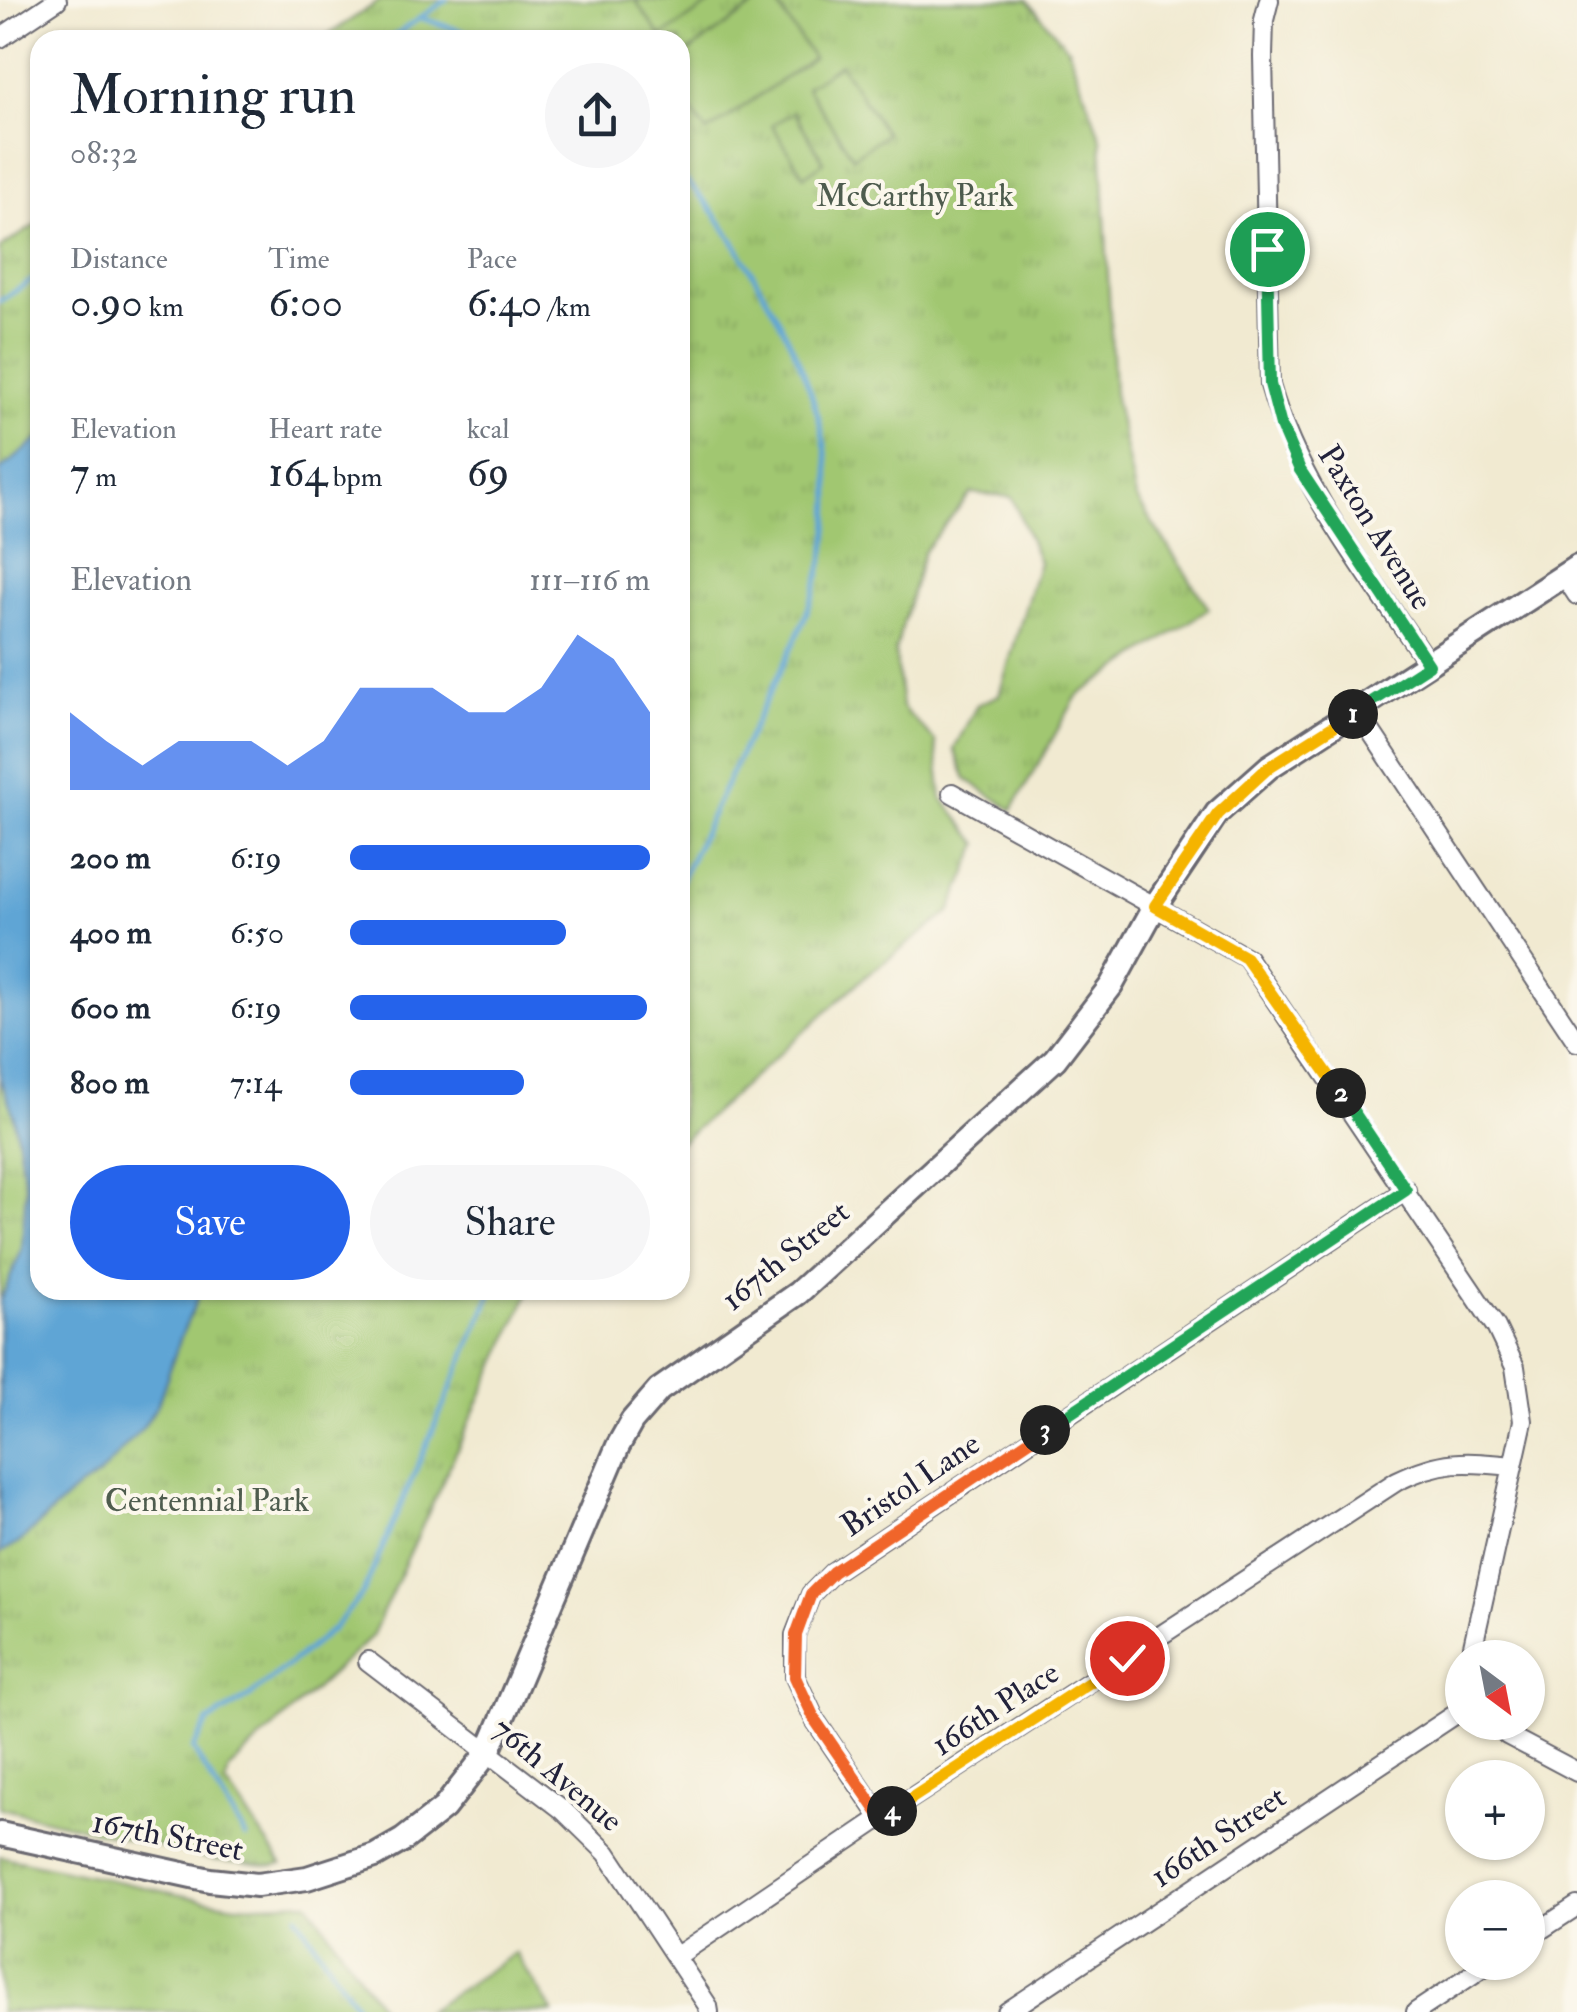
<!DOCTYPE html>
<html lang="en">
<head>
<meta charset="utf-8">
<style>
  body { margin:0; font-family:"IM FELL Double Pica",serif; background:#f6f6f7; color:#1f2937; height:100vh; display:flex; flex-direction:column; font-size:38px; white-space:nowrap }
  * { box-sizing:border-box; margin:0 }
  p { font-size:32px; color:#747a83 }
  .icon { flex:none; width:55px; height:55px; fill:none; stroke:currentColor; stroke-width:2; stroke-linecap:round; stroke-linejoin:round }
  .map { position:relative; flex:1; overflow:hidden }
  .drawer { position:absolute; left:30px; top:30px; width:660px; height:1270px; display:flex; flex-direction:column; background:#fff; border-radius:30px; box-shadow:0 2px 8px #0004 }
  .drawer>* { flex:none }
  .needle { width:65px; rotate:148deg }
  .fabs { position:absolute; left:1445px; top:1640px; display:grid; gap:20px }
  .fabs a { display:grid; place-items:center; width:100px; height:100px; border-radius:50%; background:#fff; box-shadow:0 2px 8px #0004; font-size:50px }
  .pin { position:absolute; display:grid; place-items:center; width:85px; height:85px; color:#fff; margin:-42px; border:5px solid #fff; border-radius:50%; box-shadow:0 2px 10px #0007 }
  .km { position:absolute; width:50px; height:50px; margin:-25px; border-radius:50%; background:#222; color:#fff; font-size:28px; line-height:50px; text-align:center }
  .round { display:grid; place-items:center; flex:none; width:105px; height:105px; border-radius:52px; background:#f6f6f7 }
  .overview { display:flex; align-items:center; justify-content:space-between; height:170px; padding:0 40px }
  h1 { font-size:55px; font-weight:600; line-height:75px }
  .metrics { display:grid; grid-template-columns:repeat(3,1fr); gap:15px; height:170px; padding:10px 40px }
  .metrics div { display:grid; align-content:center }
  .metrics b { font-size:42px; font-weight:600 }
  .metrics small { font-size:28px; font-weight:400 }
  .metrics p { font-size:28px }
  .chart { height:280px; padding:20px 40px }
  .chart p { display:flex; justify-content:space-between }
  .chart svg { width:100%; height:180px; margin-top:10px; fill:#2563eb; opacity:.7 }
  .button { display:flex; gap:20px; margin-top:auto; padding:20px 40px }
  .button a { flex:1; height:115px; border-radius:60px; background:#2563eb; color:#fff; font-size:40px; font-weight:600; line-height:115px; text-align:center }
  .button a+a { background:#f6f6f7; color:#1f2937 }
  ul { padding:0 40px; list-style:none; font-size:32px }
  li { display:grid; grid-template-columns:160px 120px 1fr; align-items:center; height:75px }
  li i { height:25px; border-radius:12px; background:#2563eb }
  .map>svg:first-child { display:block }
  .park { fill:url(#park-tufts); stroke:#627456; stroke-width:2.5 }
  .garden { fill:#a1c771; stroke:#627456; stroke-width:2.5 }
  .water { fill:#5ea5d5; stroke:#406488; stroke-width:2.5 }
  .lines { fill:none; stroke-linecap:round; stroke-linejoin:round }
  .stream { stroke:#5ea5d5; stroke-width:5 }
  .minor-casing { stroke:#6a6870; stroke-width:22 }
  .tertiary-casing { stroke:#6a6870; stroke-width:28 }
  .minor { stroke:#fff; stroke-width:18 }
  .tertiary { stroke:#fff; stroke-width:22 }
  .split-1-casing { stroke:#fff; stroke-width:20 }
  .split-2-casing { stroke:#fff; stroke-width:20 }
  .split-3-casing { stroke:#fff; stroke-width:20 }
  .split-4-casing { stroke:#fff; stroke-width:20 }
  .split-5-casing { stroke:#fff; stroke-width:20 }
  .split-1 { stroke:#22a559; stroke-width:12 }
  .split-2 { stroke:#f5b400; stroke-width:12 }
  .split-3 { stroke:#22a559; stroke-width:12 }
  .split-4 { stroke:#f0652b; stroke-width:12 }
  .split-5 { stroke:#f5b400; stroke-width:12 }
  .labels { text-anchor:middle; stroke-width:8; stroke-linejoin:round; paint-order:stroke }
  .park-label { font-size:32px; fill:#4e5c4e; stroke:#fbf7ec }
  .street-label { font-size:32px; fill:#22223b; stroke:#fbf7ec }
</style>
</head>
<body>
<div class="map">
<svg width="1577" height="2012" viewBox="0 0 1577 2012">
  <defs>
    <pattern id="park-tufts" width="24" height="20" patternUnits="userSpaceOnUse" patternTransform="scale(2.5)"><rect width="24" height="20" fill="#a1c771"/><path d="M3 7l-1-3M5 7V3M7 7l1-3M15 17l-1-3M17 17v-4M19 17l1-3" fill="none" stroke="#8aab63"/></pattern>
  </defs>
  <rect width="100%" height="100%" fill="#fbf7ec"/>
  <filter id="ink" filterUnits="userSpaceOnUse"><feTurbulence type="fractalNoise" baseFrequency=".01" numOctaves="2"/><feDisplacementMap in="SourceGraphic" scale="20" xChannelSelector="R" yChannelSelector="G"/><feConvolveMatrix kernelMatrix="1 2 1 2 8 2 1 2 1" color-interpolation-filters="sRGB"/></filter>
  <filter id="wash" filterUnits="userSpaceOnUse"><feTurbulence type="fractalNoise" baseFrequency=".0048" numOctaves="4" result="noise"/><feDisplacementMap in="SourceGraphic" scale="40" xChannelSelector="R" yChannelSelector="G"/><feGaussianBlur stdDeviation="2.25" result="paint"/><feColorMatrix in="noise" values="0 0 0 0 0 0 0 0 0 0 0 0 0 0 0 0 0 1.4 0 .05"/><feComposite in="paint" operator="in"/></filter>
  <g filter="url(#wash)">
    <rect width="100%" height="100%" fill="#f1ead1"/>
    <path class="park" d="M381,0H1027L1068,48L1101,138L1114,393L1136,498L1209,609L1077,696L1012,810L966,779L954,749L977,705L999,695L1039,562L1012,497L971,493L924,551L895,651L902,707L935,741L942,798L979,844L950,912L867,975L680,1143V40H320Z
      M40,222V1290H530L372,1636L229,1769L226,1783L282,1864L274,1866L215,1860L0,1808V248Z
      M0,1856L204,1900L237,1905L308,1902L384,2012H0Z
      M515,1953L553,2012H425Z"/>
    <path class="garden" d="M635,0H716L661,37Z
      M763,0H774L813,58L707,132L680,95V58Z
      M840,64L886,134L853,157L806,87Z
      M794,112L824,162L804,176L772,125Z"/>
    <path class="water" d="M40,438V1290H201L180,1339L158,1404L144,1426L98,1476L73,1492L19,1543L0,1553V1301L22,1250L26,1188L13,1113L0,1078V470Z"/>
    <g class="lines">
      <path class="stream" d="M421,18L490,40
        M388,40L446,0
        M680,175C719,210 746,261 771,306C811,376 839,457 827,539C819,597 790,651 765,702C737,762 708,822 680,882
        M0,301L40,275
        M246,1837L193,1749L208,1722L250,1696L333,1629L363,1593L493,1290
        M297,1916L360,2012"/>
    </g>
  </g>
  <g filter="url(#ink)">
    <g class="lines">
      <defs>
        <path id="minor" d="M1269,0L1264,20L1263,56L1270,385C1299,489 1370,576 1429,665
          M0,38L57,0
          M1564,575L1577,595
          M1358,712L1577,1042
          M952,793L1247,958L1496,1327L1515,1367L1523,1421L1473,1646L1474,1658
          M368,1661L563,1810L607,1853L708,2006L709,2012
          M1498,1722L1507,1735L1577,1772
          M881,1818L815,1720L795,1677V1635L811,1594L833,1572L1406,1190
          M1528,1938L1577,1906
          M677,1956L881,1818L1397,1481C1442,1459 1465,1461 1513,1466
          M1007,2012L1462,1710
          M1416,2012L1491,1962"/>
        <path id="tertiary" d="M0,1834L210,1880L257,1885L307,1878L375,1856L403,1840L444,1808L488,1752L618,1446L632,1421L659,1390L798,1293L1055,1059L1111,986L1155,906L1217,813L1269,767L1577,567"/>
      </defs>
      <use href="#minor" class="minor-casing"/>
      <use href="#tertiary" class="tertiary-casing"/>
      <use href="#minor" class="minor"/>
      <use href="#tertiary" class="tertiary"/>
    </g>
  </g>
  <g class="lines" filter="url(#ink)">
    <defs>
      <path id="split-1" d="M1267,249L1270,384L1281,426L1300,470L1429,665L1353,714"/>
      <path id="split-2" d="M1341,1093L1246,958L1155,906L1218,814L1269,767L1353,714"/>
      <path id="split-3" d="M1045,1430L1406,1190L1341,1093"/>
      <path id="split-4" d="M892,1811L882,1818L815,1720L795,1677L796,1635L811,1594L833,1572L1045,1430"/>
      <path id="split-5" d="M892,1811L1127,1658"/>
    </defs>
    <use href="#split-1" class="split-1-casing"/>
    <use href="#split-2" class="split-2-casing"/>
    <use href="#split-3" class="split-3-casing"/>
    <use href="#split-4" class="split-4-casing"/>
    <use href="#split-5" class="split-5-casing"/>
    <use href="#split-1" class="split-1"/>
    <use href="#split-2" class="split-2"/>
    <use href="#split-3" class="split-3"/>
    <use href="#split-4" class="split-4"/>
    <use href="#split-5" class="split-5"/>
  </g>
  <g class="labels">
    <g class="park-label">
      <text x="915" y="206">McCarthy Park</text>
      <text x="207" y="1511">Centennial Park</text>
    </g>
    <g class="street-label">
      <text transform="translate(1376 527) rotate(58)" y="11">Paxton Avenue</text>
      <text transform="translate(785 1255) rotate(-39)" y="11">167th Street</text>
      <text transform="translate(910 1484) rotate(-34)" y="11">Bristol Lane</text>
      <text transform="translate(995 1708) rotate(-33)" y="11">166th Place</text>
      <text transform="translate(558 1774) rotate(40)" y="11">76th Avenue</text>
      <text transform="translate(168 1835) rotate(11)" y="11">167th Street</text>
      <text transform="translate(1218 1836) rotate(-34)" y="11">166th Street</text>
    </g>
  </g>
</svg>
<div class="fabs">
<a><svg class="needle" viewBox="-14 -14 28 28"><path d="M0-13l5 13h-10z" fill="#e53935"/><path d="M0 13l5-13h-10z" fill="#747a83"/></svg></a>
<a>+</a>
<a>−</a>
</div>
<div class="pin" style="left:1267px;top:249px;background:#1e9e55"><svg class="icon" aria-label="arrive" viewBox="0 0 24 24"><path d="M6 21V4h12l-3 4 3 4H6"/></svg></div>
<div class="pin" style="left:1127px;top:1658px;background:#d93025"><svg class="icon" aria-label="check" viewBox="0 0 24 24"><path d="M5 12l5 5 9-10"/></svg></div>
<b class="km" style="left:1353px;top:714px">1</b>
<b class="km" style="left:1341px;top:1093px">2</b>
<b class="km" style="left:1045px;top:1430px">3</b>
<b class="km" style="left:892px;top:1811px">4</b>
<section class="drawer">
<div class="overview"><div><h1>Morning run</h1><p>08:32</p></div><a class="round"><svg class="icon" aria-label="share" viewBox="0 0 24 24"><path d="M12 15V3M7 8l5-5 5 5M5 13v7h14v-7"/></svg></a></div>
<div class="metrics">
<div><p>Distance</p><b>0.90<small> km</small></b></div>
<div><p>Time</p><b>6:00</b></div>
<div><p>Pace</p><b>6:40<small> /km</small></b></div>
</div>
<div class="metrics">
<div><p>Elevation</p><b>7<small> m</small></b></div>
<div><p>Heart rate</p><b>164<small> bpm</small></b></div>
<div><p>kcal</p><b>69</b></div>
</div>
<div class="chart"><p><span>Elevation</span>111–116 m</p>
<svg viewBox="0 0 160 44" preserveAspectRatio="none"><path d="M0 44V25L10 32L20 38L30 32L40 32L50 32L60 38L70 32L80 19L90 19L100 19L110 25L120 25L130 19L140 6L150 12L160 25V44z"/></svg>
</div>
<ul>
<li><b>200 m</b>6:19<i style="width:100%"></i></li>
<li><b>400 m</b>6:50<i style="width:72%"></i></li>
<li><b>600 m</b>6:19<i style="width:99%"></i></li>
<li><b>800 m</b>7:14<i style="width:58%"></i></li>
</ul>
<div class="button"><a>Save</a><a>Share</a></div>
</section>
</div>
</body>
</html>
